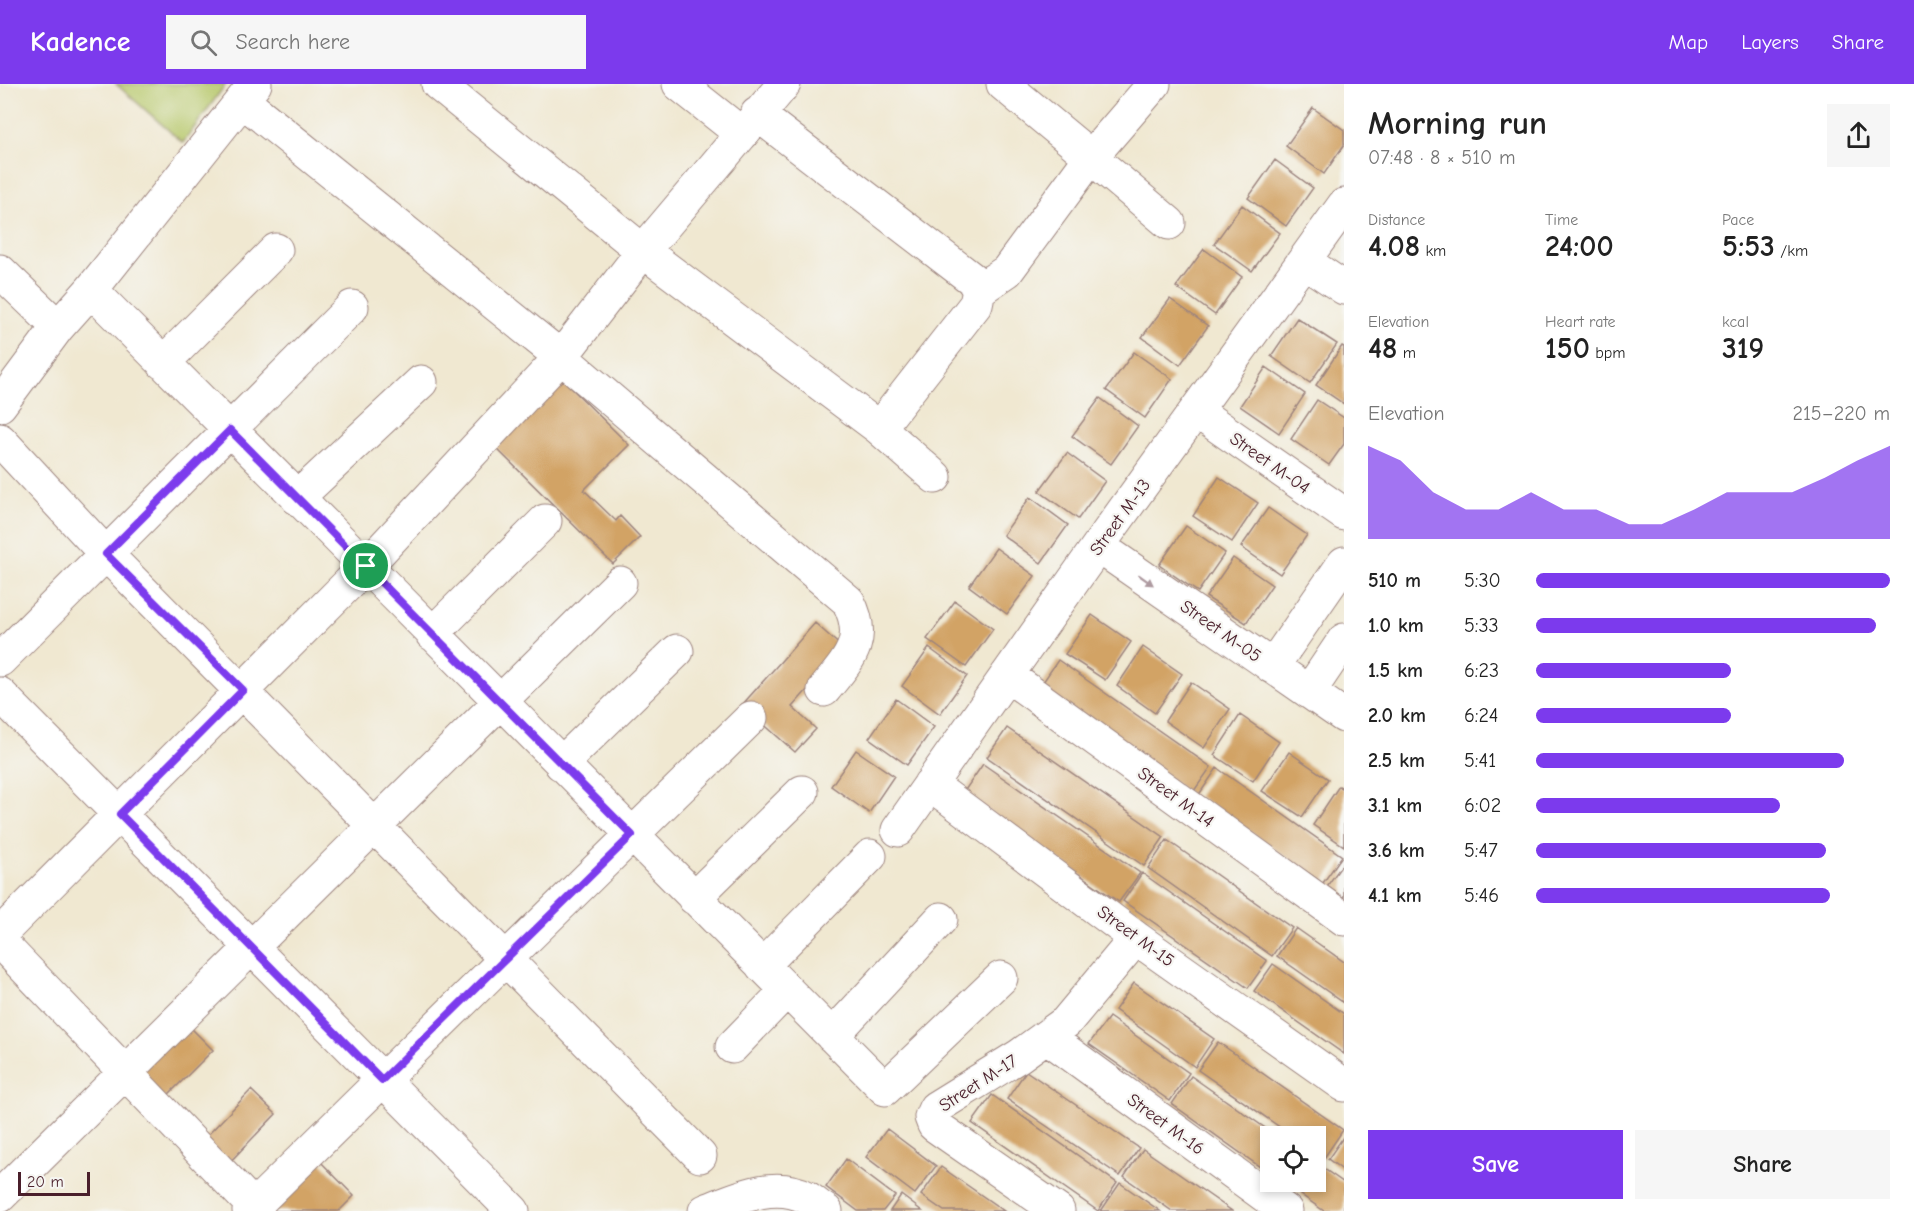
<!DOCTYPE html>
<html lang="en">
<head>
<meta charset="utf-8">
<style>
  body { margin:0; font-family:"Comic Neue",sans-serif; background:#f6f6f6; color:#222; height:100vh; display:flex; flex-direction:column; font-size:22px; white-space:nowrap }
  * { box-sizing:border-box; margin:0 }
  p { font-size:20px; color:#767676 }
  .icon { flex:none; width:33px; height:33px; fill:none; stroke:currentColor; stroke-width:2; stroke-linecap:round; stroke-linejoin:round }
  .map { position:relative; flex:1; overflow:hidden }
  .sheet { display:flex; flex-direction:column; background:#fff; width:570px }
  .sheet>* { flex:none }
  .tools { position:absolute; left:1260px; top:1042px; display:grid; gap:12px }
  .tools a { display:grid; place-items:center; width:66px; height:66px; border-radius:0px; background:#fff; box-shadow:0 3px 9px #0003; font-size:30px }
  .scale { position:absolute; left:18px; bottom:15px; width:72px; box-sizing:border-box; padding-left:6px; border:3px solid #4a1f2b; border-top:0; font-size:16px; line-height:21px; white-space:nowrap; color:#4a1f2b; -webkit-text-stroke:4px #f6f6f2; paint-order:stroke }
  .pin { position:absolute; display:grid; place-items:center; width:51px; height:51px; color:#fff; margin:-26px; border:3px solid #fff; border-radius:50%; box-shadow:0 2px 6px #0007 }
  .round { display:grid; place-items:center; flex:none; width:63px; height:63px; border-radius:0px; background:#f6f6f6 }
  .head { display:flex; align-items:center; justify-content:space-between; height:102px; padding:0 24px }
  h1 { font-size:33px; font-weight:700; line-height:45px }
  .metrics { display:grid; grid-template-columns:repeat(3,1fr); gap:9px; height:102px; padding:6px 24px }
  .metrics div { display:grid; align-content:center }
  .metrics b { font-size:30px; font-weight:700 }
  .metrics small { font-size:16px; font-weight:400 }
  .metrics p { font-size:16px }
  .chart { height:168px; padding:12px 24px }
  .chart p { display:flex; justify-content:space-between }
  .chart svg { width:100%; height:108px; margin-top:6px; fill:#7c3aed; opacity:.7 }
  .primary-button { display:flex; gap:12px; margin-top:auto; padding:12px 24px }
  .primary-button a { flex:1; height:69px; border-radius:0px; background:#7c3aed; color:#fff; font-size:24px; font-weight:700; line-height:69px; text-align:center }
  .primary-button a+a { background:#f6f6f6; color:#222 }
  ul { padding:0 24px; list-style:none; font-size:20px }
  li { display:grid; grid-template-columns:96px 72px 1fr; align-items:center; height:45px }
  li i { height:15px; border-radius:8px; background:#7c3aed }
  header { display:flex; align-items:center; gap:36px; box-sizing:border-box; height:84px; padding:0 30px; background:#7c3aed; color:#fff }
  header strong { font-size:28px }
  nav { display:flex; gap:33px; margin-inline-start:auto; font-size:21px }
  .search { width:420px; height:54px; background:#f6f6f6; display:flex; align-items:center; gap:15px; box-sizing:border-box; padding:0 21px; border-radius:0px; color:#767676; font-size:22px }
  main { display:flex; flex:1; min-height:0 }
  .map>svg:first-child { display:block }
  .green { fill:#b7c86b; stroke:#80744b; stroke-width:1.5 }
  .building { fill:#d2a365 }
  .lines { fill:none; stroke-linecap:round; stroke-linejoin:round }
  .minor-casing { stroke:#9d847e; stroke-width:35 }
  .minor { stroke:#fff; stroke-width:33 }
  .oneway { fill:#ae9aa0 }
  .route-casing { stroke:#fff; stroke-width:12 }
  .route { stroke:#7c3aed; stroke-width:8 }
  .labels { text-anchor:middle; stroke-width:4.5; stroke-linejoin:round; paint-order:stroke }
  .street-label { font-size:18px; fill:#4a1f2b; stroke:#f6f6f2 }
</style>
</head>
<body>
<header>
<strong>Kadence</strong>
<div class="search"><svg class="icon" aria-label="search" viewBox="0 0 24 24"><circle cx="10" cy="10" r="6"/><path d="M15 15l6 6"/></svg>Search here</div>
<nav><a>Map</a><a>Layers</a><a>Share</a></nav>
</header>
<main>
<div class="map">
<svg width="1344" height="1127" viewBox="0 0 1344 1127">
  <rect width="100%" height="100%" fill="#f6f6f2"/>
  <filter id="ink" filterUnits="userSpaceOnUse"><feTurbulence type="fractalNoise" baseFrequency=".0167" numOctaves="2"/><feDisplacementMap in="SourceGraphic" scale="12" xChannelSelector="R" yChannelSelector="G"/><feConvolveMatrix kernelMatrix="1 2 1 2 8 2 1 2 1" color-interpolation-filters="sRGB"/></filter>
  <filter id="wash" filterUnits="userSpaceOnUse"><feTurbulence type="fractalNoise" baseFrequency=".008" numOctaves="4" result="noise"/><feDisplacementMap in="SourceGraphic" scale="24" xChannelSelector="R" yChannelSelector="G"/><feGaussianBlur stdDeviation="1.35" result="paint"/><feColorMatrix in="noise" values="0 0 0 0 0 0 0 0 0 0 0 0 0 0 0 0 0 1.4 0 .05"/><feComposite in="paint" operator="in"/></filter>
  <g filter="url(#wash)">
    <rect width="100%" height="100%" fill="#f0e8d1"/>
    <path class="green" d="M116,0H226L183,59Z"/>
    <g id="blocks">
      <path class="building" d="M1313,24L1344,46V61L1324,90L1286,62Z
        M1275,76L1313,104L1286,142L1248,114Z
        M1242,121L1280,149L1252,187L1214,160Z
        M1204,165L1242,193L1215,231L1176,203Z
        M1170,215L1208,242L1180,281L1142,253Z
        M1297,234L1337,260L1310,299L1271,272Z
        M1342,262L1344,263V320L1316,301Z
        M1134,268L1172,295L1145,334L1106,306Z
        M1266,283L1305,310L1279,349L1240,322Z
        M557,290L629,361L584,406L616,437L620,432L640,453L613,480L490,358Z
        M1100,314L1138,342L1111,380L1072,352Z
        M1317,316L1344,334V360L1329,381L1291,355Z
        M1067,369L1105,397L1078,435L1039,407Z
        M1219,393L1258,419L1232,458L1193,432Z
        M1030,413L1068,441L1041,479L1003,451Z
        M1268,424L1307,451L1280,490L1241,463Z
        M1186,442L1225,469L1198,508L1159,481Z
        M996,464L1035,492L1007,530L969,502Z
        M1233,474L1272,501L1246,539L1206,513Z
        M955,517L993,545L966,583L927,555Z
        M1092,531L1131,558L1105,596L1065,570Z
        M815,539L844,565L792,623L816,645L795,668L742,621Z
        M1143,563L1182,590L1155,629L1117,602Z
        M929,564L967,592L940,630L902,602Z
        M1058,576L1211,683L1191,711L1039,604Z
        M1191,598L1230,625L1204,664L1165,637Z
        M896,615L934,643L907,681L869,654Z
        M1240,631L1279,658L1253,697L1214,671Z
        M1007,644L1164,753L1144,782L987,673Z
        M856,666L894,692L869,729L831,702Z
        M1289,668L1328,695L1302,733L1262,707Z
        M983,680L1140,789L1119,818L963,709Z
        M1217,684L1342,772L1323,799L1198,712Z
        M1339,702L1344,705V762L1313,741Z
        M1167,756L1292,844L1272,872L1148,784Z
        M1344,778V814L1327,802Z
        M1142,789L1267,877L1248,904L1123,817Z
        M1296,844L1344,878V919L1277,872Z
        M1273,880L1344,930V970L1254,907Z
        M1134,899L1214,955L1195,983L1115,926Z
        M1109,933L1189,989L1170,1017L1089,960Z
        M187,940L213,966L161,1018L134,991Z
        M1218,958L1343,1046L1324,1074L1316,1068V1053H1294L1198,986Z
        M1026,987L1139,1064L1120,1092L1007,1015Z
        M1191,992L1278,1053H1270V1090L1172,1020Z
        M251,1006L276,1030L226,1082L201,1058Z
        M992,1011L1117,1099L1098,1127L972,1039Z
        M887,1045L936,1082L915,1110L866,1073Z
        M1344,1052V1087L1328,1075Z
        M1143,1065L1232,1127H1172L1124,1093Z
        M318,1075L354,1112L339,1127H273L268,1122Z
        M846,1075L895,1112L883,1127H858L826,1103Z
        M1320,1082L1344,1099V1127H1324L1300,1110L1309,1098H1316V1089Z
        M941,1083L1004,1127H944L921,1111Z
        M1282,1098H1304L1297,1108Z
        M1120,1099L1160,1127H1101Z
        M901,1111L922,1127H890Z"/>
    </g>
  </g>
  <g filter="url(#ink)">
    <use href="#blocks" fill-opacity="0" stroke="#9d847e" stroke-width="1.5"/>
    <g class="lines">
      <defs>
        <path id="minor" d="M438,0L643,167L879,344L935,393
          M679,0L742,50
          M1003,0L1091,73L1154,0
          M243,17L561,273L848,517C869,557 848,576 824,606
          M757,30L972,195L979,206L976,220L879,344
          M1304,177L1344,204
          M0,187L58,243
          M91,206L366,482L885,1005L1001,894
          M979,206L1007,187L1091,73L1169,139
          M163,279L276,166
          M0,321L58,243L91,206L255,0
          M1196,327L1344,430
          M0,356L106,470L700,1072
          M297,414L421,298
          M1098,462L1344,632
          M432,550L545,437
          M0,576L352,223
          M1272,583L1344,479
          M1007,591L1344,835
          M1309,608L1344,556
          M0,610L513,1127
          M561,680L677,567
          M930,700L1136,854L1344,1001
          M898,746L1098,462L1344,121
          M694,814L802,708
          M0,850L366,482L561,273L643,167L784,0
          M0,858L258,1127
          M762,882L870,772
          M832,952L941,835
          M1047,953L1286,1127
          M732,963L787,906
          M0,1112L620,499
          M249,1127L751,634
          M705,1127C736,1115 773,1096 806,1113C813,1117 819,1123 826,1127
          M1058,1127L934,1041L931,1033L935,1024L1019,972L1066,938L1136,854"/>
      </defs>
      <use href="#minor" class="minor-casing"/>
      <use href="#minor" class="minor"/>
    </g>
    <defs><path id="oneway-solid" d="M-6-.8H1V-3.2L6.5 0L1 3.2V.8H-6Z" transform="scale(1.5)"/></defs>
    <use class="oneway" href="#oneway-solid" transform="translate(1146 496) rotate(35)"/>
  </g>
  <g class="lines" filter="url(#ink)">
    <defs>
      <path id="route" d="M230,346L632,751L382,996L120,730L243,606L106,470Z"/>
    </defs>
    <use href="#route" class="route-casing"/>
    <use href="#route" class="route"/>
  </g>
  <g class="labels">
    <g class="street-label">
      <text transform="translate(1270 379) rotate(35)" y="6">Street M-04</text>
      <text transform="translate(1120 433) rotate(-54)" y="6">Street M-13</text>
      <text transform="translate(1221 547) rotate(35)" y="6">Street M-05</text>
      <text transform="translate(1176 713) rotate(36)" y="6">Street M-14</text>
      <text transform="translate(1136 852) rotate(36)" y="6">Street M-15</text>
      <text transform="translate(978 999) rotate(-33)" y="6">Street M-17</text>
      <text transform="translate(1166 1040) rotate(36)" y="6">Street M-16</text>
    </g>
  </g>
</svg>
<div class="tools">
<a><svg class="icon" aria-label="locate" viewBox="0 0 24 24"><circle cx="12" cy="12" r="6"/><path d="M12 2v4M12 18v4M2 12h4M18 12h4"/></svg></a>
</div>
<div class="scale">20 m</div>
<div class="pin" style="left:366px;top:482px;background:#1e9e55"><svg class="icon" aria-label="arrive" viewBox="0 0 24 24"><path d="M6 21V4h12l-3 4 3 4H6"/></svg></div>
</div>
<section class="sheet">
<div class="head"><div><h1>Morning run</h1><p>07:48 · 8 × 510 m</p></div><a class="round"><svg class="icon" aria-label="share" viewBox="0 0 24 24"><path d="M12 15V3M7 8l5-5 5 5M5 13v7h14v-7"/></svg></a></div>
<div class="metrics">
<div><p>Distance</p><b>4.08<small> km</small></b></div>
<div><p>Time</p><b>24:00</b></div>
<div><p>Pace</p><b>5:53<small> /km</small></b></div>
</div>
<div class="metrics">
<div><p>Elevation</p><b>48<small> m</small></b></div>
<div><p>Heart rate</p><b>150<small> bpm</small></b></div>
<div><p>kcal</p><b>319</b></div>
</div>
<div class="chart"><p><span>Elevation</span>215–220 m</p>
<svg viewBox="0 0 160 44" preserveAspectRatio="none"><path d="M0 44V6L10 12L20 25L30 32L40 32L50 25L60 32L70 32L80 38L90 38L100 32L110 25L120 25L130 25L140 19L150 12L160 6V44z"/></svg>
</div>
<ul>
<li><b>510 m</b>5:30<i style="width:100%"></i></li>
<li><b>1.0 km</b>5:33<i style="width:96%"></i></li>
<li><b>1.5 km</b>6:23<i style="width:55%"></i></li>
<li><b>2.0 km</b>6:24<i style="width:55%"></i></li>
<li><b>2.5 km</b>5:41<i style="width:87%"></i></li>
<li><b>3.1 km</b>6:02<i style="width:69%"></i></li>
<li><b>3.6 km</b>5:47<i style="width:82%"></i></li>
<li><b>4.1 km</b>5:46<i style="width:83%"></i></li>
</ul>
<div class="primary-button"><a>Save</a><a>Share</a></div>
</section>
</main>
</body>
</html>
